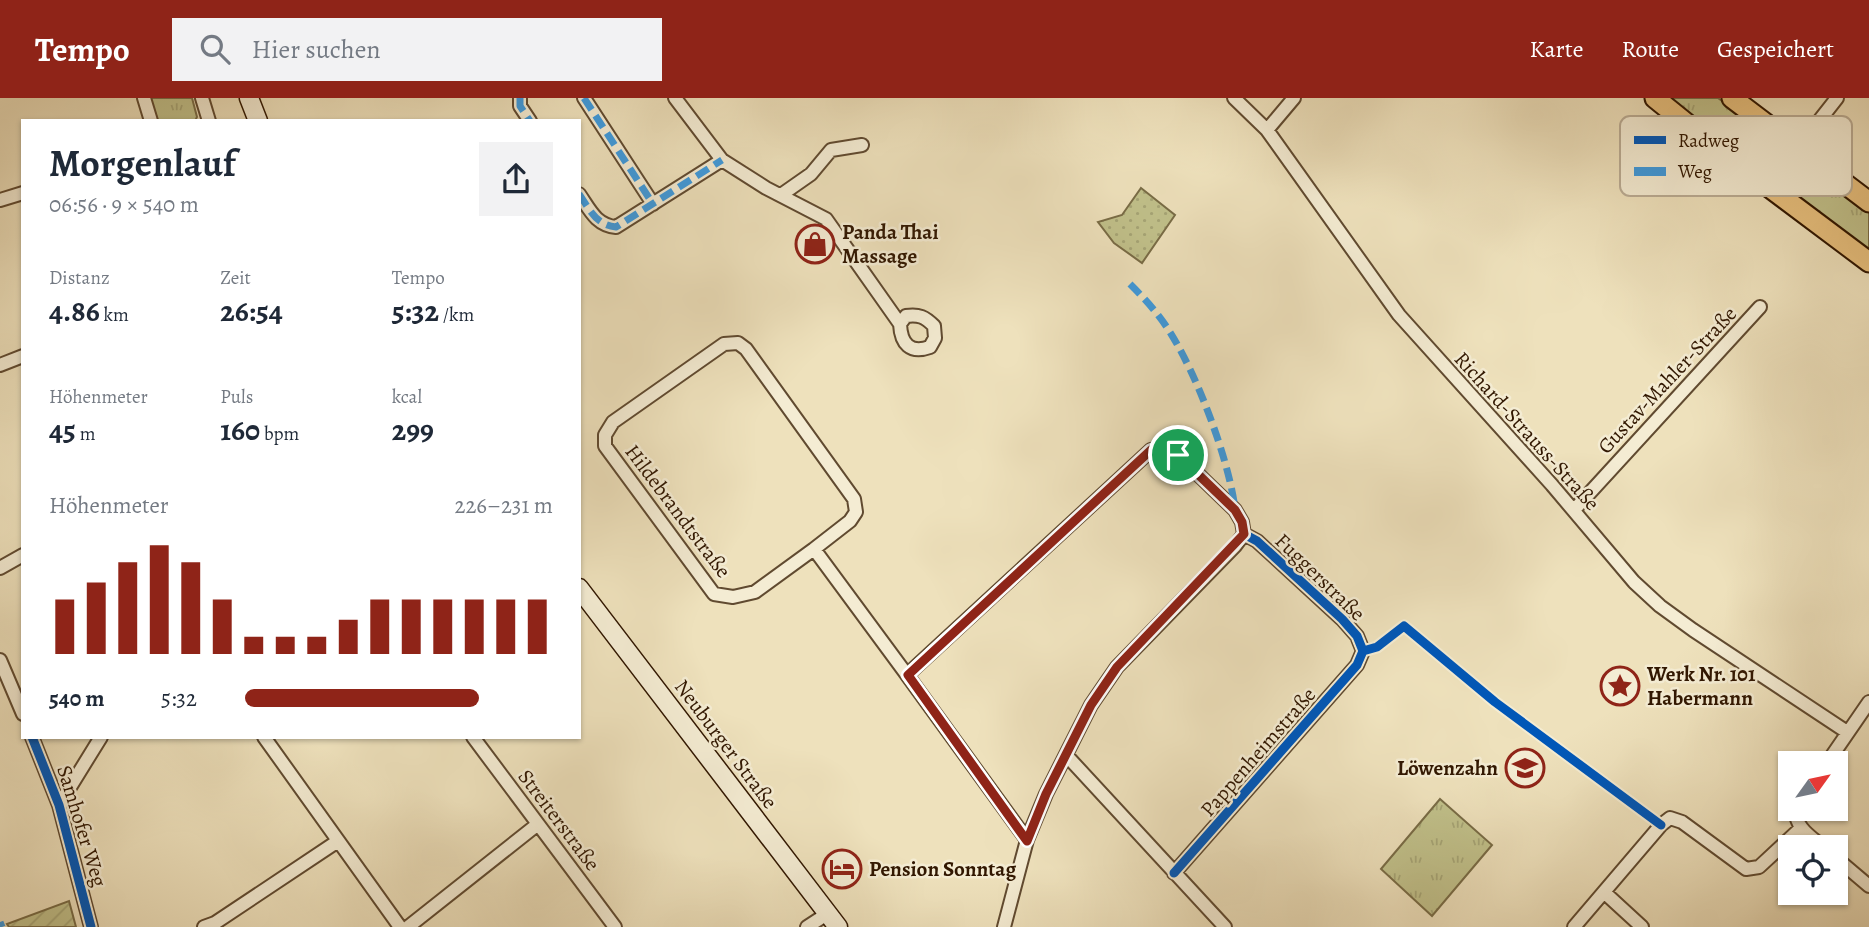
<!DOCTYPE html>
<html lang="de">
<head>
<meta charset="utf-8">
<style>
  body { margin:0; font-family:Alegreya,serif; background:#f2f2f3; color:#1f2937; height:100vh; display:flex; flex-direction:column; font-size:26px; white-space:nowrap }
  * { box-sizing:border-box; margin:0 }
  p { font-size:23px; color:#747a83 }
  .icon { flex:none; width:38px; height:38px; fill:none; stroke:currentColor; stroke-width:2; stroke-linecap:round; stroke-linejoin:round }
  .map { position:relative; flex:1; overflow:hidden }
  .drawer { position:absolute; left:21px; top:21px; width:560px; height:620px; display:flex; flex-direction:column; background:#fff; border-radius:0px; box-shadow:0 2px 5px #0004 }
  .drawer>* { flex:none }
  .needle { width:46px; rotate:57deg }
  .tools { position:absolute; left:1778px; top:653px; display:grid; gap:14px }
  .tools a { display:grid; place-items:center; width:70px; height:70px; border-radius:0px; background:#fff; box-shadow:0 2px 5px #0004; font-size:35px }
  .pin { position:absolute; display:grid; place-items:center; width:60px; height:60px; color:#fff; margin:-30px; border:4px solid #fff; border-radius:50%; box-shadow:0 2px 7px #0007 }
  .round { display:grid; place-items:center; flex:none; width:74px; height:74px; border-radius:0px; background:#f2f2f3 }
  .overview { display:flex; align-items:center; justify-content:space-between; height:119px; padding:0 28px }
  h1 { font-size:38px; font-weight:700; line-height:52px }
  .stats { display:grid; grid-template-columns:repeat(3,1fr); gap:10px; height:119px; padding:7px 28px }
  .stats div { display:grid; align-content:center }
  .stats b { font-size:30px; font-weight:700 }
  .stats small { font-size:19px; font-weight:400 }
  .stats p { font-size:19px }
  .chart { height:196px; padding:14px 28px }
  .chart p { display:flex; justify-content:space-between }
  .chart svg { width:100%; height:126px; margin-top:7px; stroke:#8f2418; stroke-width:6 }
  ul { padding:0 28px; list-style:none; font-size:23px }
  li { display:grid; grid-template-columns:112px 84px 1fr; align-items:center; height:52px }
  li i { height:18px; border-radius:9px; background:#8f2418 }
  header { display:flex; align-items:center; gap:42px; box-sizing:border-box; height:98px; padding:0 35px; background:#8f2418; color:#fff }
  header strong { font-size:33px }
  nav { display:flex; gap:38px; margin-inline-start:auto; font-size:24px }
  .search { width:490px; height:63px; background:#f2f2f3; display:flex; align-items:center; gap:18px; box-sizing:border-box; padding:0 24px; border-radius:0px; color:#747a83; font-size:26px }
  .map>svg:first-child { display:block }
  .grass { fill:url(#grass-tufts); stroke:#796c46; stroke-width:2 }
  .park { fill:url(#park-dots); stroke:#796c46; stroke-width:2 }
  .garden { fill:url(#garden-furrows); stroke:#796c46; stroke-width:2 }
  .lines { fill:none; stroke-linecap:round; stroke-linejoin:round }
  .minor-casing { stroke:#604a30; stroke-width:16 }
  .secondary-casing { stroke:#311701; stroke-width:21 }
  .primary-casing { stroke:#311701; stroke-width:23 }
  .minor { stroke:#f4ecd3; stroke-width:12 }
  .secondary { stroke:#f4ecd3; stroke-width:18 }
  .primary { stroke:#e7c07e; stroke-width:19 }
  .quiet { stroke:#3e9add; stroke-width:7; stroke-dasharray:14 7; stroke-linecap:butt }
  .cycleway-casing { stroke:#f4ecd3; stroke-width:13 }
  .cycleway { stroke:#0057b8; stroke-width:9 }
  .route-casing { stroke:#fff; stroke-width:14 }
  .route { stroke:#8f2418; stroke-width:9 }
  .labels { text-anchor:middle; stroke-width:5; stroke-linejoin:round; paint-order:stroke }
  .poi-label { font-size:21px; font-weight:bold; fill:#311701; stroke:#f4ecd3; text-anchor:start }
  .street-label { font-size:21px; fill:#311701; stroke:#f4ecd3 }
  .key { fill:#f4ecd3; stroke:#baac94; stroke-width:2 }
  .key-label { font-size:19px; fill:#311701 }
</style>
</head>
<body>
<header>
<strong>Tempo</strong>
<div class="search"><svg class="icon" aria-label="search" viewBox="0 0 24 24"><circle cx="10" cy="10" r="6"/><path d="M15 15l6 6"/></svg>Hier suchen</div>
<nav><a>Karte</a><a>Route</a><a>Gespeichert</a></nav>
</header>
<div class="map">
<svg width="1869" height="829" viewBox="0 0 1869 829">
  <defs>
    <pattern id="grass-tufts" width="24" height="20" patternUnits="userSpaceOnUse" patternTransform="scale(1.75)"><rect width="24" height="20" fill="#c1c18b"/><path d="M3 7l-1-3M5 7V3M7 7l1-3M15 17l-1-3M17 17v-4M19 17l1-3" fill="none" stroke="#a6a576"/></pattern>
    <pattern id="park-dots" width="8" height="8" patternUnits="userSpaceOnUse" patternTransform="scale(1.75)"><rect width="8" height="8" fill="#c1c18b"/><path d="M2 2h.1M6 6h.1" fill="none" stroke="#a6a576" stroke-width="1.8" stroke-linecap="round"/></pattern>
    <pattern id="garden-furrows" width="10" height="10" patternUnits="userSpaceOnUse" patternTransform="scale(1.75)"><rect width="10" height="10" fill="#c1c18b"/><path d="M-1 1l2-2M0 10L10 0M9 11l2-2" fill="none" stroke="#a6a576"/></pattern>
  </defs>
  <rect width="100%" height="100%" fill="#eee1bc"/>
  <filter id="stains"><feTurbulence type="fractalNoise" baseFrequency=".00286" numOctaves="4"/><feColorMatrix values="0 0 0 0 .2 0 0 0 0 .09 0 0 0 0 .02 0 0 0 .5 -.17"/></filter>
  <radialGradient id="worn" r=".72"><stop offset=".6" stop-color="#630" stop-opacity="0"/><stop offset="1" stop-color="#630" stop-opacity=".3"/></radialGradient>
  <path class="grass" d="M150,0H192L197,19L195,23H158Z
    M1664,0H1718L1869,114V156Z
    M1440,701L1492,747L1432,818L1381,771Z"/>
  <path class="park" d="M1141,90L1175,117L1142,165L1114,145L1098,124L1122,117Z"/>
  <path class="garden" d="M69,803L76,829H9L7,826Z"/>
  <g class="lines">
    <defs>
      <path id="minor" d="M144,0L151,23
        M202,0L209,23
        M520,0V8L530,23
        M584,0L653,106
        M675,0L722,62L766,90L826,121L900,226C901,246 910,256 930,249L935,240L934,228C925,219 919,216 906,218L900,226
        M1234,0L1267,32L1399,217L1552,387L1634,484L1660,508L1693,532L1847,634
        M1267,32L1294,0
        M1797,51L1837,0
        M579,96C590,112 596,127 616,129L722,62
        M781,97L811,76L831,52L862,47
        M0,102L23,95
        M0,267L23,258
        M1574,412L1760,209
        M814,451L850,423L856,414L854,401L746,251L738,245L724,246L613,324L605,337V348L714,496L733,499L755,494L814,451L907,577
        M0,470L23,457
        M0,562L23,616
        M32,639L59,707L91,829
        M264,639L400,829
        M473,639L615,829
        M1067,658L1225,829
        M1827,665L1869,604
        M59,707L101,639
        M1796,710C1794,729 1810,738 1823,749
        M1027,742L907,577L1151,352L1164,350L1178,357L1235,412L1242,424L1244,436L1257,443L1342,521L1357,538L1363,553L1357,567L1174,775
        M1836,760L1869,788
        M1605,795L1642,829
        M204,829L215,825L338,743
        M408,829L538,726
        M807,829L827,816
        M1004,829L1027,742L1046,696L1091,607L1117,569L1235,448L1244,436
        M1574,829L1661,727L1670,720L1682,724L1746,771L1759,769L1801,730"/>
      <path id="secondary" d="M249,0L258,23
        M579,490L838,829"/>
      <path id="primary" d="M1655,0L1713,47L1869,164
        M1732,0L1869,104"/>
    </defs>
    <use href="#minor" class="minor-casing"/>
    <use href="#secondary" class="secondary-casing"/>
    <use href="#primary" class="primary-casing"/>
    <use href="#minor" class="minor"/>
    <use href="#secondary" class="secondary"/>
    <use href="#primary" class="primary"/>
    <path class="quiet" d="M520,0V8L530,23
      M584,0L653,106
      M579,96C590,112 596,127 616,129L722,62
      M1130,186C1144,200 1157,214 1168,231C1196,274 1229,361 1235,411
      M0,824L2,829"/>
    <defs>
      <path id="cycleway" d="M1363,553L1377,549L1404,528L1495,604L1661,727
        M32,639L59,707L91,829
        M1027,742L907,577L1151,352L1164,350L1178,357L1235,412L1242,424L1244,436L1257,443L1342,521L1357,538L1363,553
        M1174,775L1357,567L1363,553"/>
    </defs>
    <use href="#cycleway" class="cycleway-casing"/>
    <use href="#cycleway" class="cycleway"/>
  </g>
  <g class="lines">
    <defs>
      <path id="route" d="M1164,349L1178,357L1235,412L1242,424L1244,436L1117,569L1091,607L1046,696L1027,743L908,577L1151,352Z"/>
    </defs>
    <use href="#route" class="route-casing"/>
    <use href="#route" class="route"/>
  </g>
  <defs>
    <symbol id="shop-ring" viewBox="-11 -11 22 22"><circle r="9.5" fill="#f4ecd3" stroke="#8f2418" stroke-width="1.5"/><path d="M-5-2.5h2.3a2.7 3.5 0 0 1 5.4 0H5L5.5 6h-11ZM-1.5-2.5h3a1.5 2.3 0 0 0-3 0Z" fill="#8f2418"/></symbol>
    <symbol id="sight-ring" viewBox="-11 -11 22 22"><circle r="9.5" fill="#f4ecd3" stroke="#8f2418" stroke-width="1.5"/><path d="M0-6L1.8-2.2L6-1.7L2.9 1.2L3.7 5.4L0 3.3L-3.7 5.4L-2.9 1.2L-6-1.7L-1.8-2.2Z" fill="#8f2418"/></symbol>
    <symbol id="school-ring" viewBox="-11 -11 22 22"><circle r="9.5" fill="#f4ecd3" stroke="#8f2418" stroke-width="1.5"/><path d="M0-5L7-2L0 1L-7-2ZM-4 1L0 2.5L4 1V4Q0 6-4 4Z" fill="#8f2418"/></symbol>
    <symbol id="hotel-ring" viewBox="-11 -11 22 22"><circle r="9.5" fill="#f4ecd3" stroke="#8f2418" stroke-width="1.5"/><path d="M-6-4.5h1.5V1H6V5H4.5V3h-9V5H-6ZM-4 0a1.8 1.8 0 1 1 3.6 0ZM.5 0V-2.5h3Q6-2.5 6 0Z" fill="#8f2418"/></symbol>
  </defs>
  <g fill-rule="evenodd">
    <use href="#shop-ring" x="793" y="124" width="44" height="44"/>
    <use href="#sight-ring" x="1598" y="566" width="44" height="44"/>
    <use href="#school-ring" x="1503" y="648" width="44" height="44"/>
    <use href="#hotel-ring" x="820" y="749" width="44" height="44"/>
  </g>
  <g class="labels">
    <g class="poi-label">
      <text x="842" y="141">Panda Thai<tspan x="842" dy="24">Massage</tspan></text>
      <text x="1647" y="583">Werk Nr. 101<tspan x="1647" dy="24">Habermann</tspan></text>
      <text x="1498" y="677" text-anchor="end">Löwenzahn</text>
      <text x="869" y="778">Pension Sonntag</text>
    </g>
    <g class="street-label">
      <text transform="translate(1667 282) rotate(-47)" y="7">Gustav-Mahler-Straße</text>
      <text transform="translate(1527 333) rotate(48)" y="7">Richard-Strauss-Straße</text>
      <text transform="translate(678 413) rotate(53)" y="7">Hildebrandtstraße</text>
      <text transform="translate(1320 479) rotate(44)" y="7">Fuggerstraße</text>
      <text transform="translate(726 646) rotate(53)" y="7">Neuburger Straße</text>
      <text transform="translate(1258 654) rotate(-49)" y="7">Pappenheimstraße</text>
      <text transform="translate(559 722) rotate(53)" y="7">Streiterstraße</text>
      <text transform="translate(82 728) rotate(73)" y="7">Samhofer Weg</text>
    </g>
  </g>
  <rect x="1620" y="18" width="232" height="80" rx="10" class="key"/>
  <rect x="1634" y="38" width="32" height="8" fill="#0057b8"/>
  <rect x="1634" y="69" width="32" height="9" fill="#3e9add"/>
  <g class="key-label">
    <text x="1678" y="49">Radweg</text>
    <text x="1678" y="80">Weg</text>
  </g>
  <rect width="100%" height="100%" filter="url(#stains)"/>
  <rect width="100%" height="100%" fill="url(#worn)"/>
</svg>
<div class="tools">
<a><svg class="needle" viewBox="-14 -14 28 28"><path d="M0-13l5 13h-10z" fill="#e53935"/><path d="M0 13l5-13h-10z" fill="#747a83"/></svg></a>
<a><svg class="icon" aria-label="locate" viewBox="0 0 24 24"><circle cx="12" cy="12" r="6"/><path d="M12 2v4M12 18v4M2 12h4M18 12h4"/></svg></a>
</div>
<div class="pin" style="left:1178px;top:357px;background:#1e9e55"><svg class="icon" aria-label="arrive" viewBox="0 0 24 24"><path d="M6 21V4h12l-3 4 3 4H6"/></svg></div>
<section class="drawer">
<div class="overview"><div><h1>Morgenlauf</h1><p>06:56 · 9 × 540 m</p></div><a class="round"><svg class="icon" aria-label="share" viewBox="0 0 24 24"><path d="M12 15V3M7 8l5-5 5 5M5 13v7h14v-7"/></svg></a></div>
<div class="stats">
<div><p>Distanz</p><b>4.86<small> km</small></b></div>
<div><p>Zeit</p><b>26:54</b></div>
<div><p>Tempo</p><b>5:32<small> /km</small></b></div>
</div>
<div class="stats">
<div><p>Höhenmeter</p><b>45<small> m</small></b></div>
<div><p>Puls</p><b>160<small> bpm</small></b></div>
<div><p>kcal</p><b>299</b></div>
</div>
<div class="chart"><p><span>Höhenmeter</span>226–231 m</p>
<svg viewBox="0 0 160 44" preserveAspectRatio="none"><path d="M5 44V25M15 44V19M25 44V12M35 44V6M45 44V12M55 44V25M65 44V38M75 44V38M85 44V38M95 44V32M105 44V25M115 44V25M125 44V25M135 44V25M145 44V25M155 44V25"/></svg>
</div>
<ul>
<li><b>540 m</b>5:32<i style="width:76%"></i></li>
</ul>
</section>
</div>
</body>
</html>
